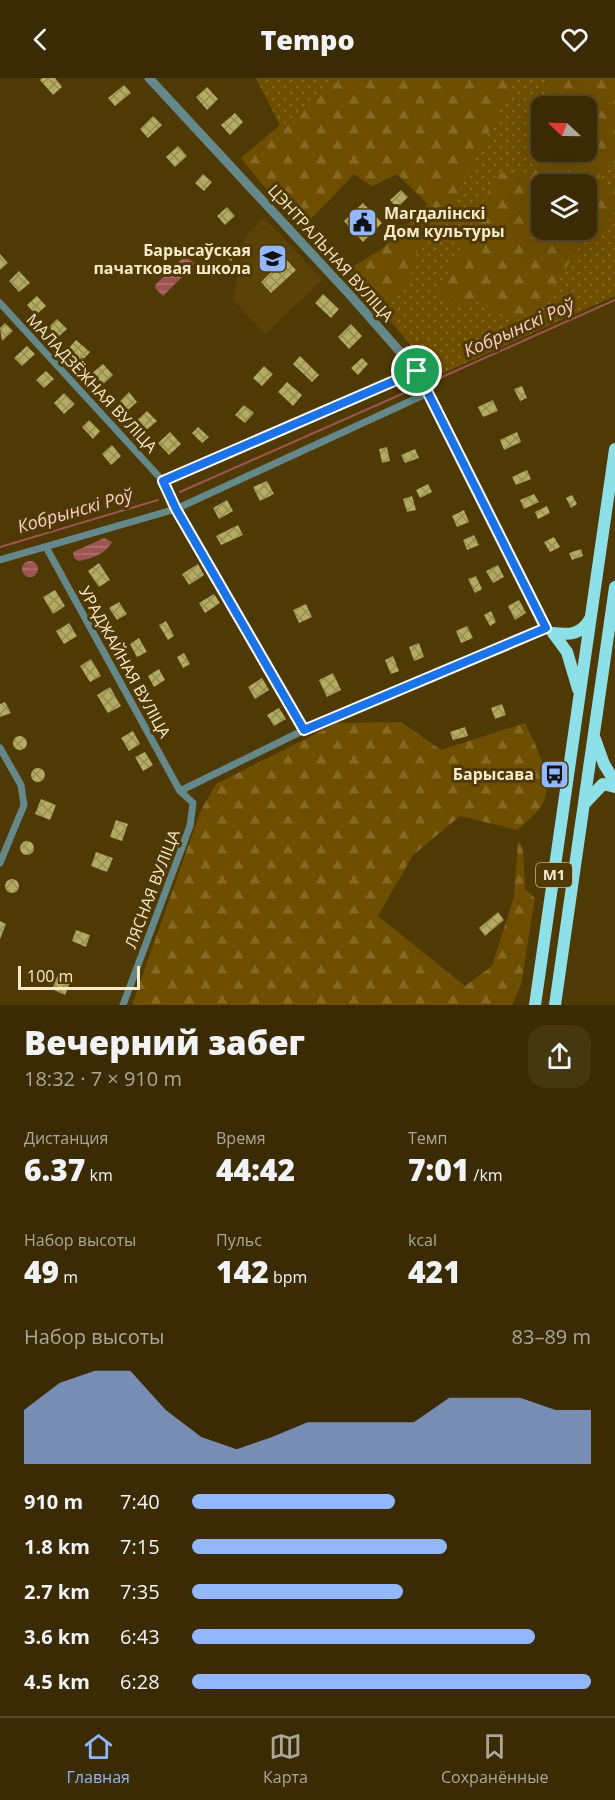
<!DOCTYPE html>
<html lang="ru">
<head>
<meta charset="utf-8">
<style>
  body { margin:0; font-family:"Open Sans",sans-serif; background:#463713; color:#f1f3f6; height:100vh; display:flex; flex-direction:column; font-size:22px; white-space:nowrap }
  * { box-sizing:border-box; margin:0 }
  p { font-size:20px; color:#aca79a }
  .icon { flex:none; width:33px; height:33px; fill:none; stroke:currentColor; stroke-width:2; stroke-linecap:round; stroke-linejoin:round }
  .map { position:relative; height:927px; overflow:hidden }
  .sheet { display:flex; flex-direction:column; background:#3b2b04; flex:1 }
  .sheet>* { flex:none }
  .needle { width:39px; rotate:292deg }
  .fabs { position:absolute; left:531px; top:18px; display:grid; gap:12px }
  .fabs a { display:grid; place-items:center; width:66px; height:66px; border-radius:12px; background:#3b2b04; box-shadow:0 6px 24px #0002,0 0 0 2px #544726; font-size:30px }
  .scale { position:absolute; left:18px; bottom:15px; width:122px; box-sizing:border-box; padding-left:6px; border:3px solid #fae9ca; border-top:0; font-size:16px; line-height:21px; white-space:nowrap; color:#fae9ca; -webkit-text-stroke:4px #4f3905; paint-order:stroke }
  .pin { position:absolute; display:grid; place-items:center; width:51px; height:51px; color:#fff; margin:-26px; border:3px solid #fff; border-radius:50%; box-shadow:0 2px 6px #0007 }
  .round { display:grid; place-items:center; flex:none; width:63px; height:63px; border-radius:18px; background:#463713 }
  .overview { display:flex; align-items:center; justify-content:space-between; height:102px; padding:0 24px }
  h1 { font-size:33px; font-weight:800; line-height:45px }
  .stats { display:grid; grid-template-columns:repeat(3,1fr); gap:9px; height:102px; padding:6px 24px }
  .stats div { display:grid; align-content:center }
  .stats b { font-size:30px; font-weight:800 }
  .stats small { font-size:16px; font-weight:400 }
  .stats p { font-size:16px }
  .chart { height:168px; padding:12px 24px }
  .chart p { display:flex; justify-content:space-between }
  .chart svg { width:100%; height:108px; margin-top:6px; fill:#93b7fd; opacity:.7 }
  ul { padding:0 24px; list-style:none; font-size:20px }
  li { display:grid; grid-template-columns:96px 72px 1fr; align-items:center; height:45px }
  li i { height:15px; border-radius:8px; background:#93b7fd }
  header { display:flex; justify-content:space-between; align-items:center; height:78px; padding:0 24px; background:#3b2b04; font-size:27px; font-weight:800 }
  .tabs { display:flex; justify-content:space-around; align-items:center; height:84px; border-top:2px solid #544726; background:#3b2b04; font-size:16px; color:#aca79a }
  .tabs a { display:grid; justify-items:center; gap:3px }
  .tabs .active { color:#93b7fd }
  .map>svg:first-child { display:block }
  .built { fill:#5b4206 }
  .grass { fill:url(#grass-dots); fill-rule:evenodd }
  .forest { fill:url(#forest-firs); fill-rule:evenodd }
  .water { fill:url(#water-rules) }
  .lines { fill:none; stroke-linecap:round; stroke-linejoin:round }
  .stream { stroke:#9d5452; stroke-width:2 }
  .building { fill:url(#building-cross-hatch) }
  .minor { stroke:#65888b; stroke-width:7 }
  .tertiary { stroke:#65888b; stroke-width:9 }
  .trunk { stroke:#8ee0e8; stroke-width:12 }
  .route-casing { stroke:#fff; stroke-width:12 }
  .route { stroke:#1a73e8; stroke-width:8 }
  .labels { text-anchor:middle; stroke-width:6; stroke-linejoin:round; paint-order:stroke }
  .shield { fill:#4f3905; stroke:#c7b48f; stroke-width:1.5 }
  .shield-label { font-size:15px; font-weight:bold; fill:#fae9ca }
  .poi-label { font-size:16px; font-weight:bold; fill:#fae9ca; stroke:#4f3905; text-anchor:end }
  .street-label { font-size:16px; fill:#fae9ca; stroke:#4f3905 }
  .water-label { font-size:18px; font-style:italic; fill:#facdca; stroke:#4f3905 }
</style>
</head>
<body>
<header><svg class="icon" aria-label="back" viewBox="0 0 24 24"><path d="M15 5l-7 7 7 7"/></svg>Tempo<svg class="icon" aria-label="heart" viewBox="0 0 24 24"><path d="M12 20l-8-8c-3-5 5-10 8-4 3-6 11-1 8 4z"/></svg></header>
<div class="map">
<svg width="615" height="927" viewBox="0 0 615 927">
  <defs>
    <pattern id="grass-dots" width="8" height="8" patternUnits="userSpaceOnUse" patternTransform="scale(1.5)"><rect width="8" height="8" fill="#6e4f00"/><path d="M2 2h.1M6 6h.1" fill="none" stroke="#846824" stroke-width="1.8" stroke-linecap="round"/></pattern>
    <pattern id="forest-firs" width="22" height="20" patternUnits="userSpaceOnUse" patternTransform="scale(1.5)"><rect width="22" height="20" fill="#6e4f00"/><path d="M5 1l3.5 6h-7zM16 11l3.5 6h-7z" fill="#846824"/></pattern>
    <pattern id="water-rules" width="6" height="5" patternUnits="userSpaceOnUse" patternTransform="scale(1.5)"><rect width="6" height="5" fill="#9d5452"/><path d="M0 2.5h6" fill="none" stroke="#b07571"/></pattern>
    <pattern id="building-cross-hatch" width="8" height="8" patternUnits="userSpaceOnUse" patternTransform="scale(1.5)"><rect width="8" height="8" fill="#b3ab60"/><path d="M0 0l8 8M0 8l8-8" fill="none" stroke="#948d56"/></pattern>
  </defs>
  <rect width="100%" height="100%" fill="#4f3905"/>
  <path class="built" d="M264,139L322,202L265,257L233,221L245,160Z"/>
  <path class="grass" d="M256,0H615V218L437,298L347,192L381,172L428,126L397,96L372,108L354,96L300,152L241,80L280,47ZM542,28H586V74H542ZM542,106H586V152H542Z"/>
  <path class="forest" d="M342,0H517L439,151L417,166C419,191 402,213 381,226L372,223L347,192L381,172L428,126L397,96L372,108L354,96L300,152L241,80Z
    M550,0H615V84L600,92L599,105L615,111V134L603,150L578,170L545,224L522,239L495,236L478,221L458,229L438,216L497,95L521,96L541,87L538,68L541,46L542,74H586V28H545ZM586,106V152H542V106Z
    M401,644L441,672L525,645C535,667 554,700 543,725C539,735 524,745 517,752L460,738L413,777L378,838L465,908L492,888L514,819L518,762L523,771L525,811L535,820L521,907L512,927H132L201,732L216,706L337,645Z"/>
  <path class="water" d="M185,178L195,186L163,218L155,210L156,206Z
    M104,460L112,464C107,475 91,481 79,483L74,480L73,474Z
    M22 491a8 8 0 1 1 16 0a8 8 0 1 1-16 0Z"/>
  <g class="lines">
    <path class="stream" d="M433,303L615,222
      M180,414L420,308
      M0,469L158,422"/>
  </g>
  <path class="building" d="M42,0H55L62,9L53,17L40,2Z
    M124,7L131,15L115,28L108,20Z
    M207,9L218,21L207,32L196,19Z
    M235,35L243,44L230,57L221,47Z
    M153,38L162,47L148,60L140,51Z
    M178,68L187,78L175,89L166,79Z
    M203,96L212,104L204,113L195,105Z
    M401,112L408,119L397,130L390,122Z
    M363,125L382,145L363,164L344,143Z
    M227,129L235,138L225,147L217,138Z
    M231,170L237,176L231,183L224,178Z
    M0,176L8,185L0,192Z
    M281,176L296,192L271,215L261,204L276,189L272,184Z
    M19,193L30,205L19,214L9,203Z
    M323,216L339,231L331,240L315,225Z
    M37,218L46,228L36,237L27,227Z
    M57,241L67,251L58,259L49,249Z
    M5,245L13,253L2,263L0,250Z
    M351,246L362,258L349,271L338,259Z
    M76,262L90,274L81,284L68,271Z
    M27,268L35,276L22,288L14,280Z
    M300,278L319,297L312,304L293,286Z
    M362,280L368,286L358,297L351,290Z
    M103,286L113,297L101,308L91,296Z
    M264,288L273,296L262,308L253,300Z
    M46,293L54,301L44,310L36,302Z
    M287,304L302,317L293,328L278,314Z
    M522,308L527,320L520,323L514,311Z
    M129,314L137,324L128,332L120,323Z
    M64,315L75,326L64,336L54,325Z
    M493,322L498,333L483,339L478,329Z
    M244,327L254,335L245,345L235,337Z
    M147,333L157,343L145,353L136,343Z
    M89,342L100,353L93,361L82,349Z
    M198,349L209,359L202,365L192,355Z
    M170,354L181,366L169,377L158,365Z
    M517,354L521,364L504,372L500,362Z
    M112,367L121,378L111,387L102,376Z
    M387,369L390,383L382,385L379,371Z
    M415,371L419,380L405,385L401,377Z
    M527,392L531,401L516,407L512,399Z
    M267,403L274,416L260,423L253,409Z
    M428,406L432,414L420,420L416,412Z
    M534,416L539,424L524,431L520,422Z
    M572,417L577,426L571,430L566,420Z
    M412,418L416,432L407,434L403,421Z
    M227,422L233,433L219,441L213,430Z
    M547,428L550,435L538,441L535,434Z
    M464,432L469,444L457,449L452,438Z
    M238,447L243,457L221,467L216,458Z
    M474,457L479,467L467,472L463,462Z
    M554,459L560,469L550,474L544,464Z
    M581,471L583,478L572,482L569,475Z
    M99,485L110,502L99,509L88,493Z
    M198,486L204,497L189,507L182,496Z
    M498,487L504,499L493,505L486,493Z
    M476,498L482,511L475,515L468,501Z
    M55,512L65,528L53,536L43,519Z
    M214,516L220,525L205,535L199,525Z
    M519,522L526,535L515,542L508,528Z
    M119,524L127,536L117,542L109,530Z
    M306,526L312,539L299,545L293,532Z
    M491,533L496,544L490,548L484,537Z
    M166,543L174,558L168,562L159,547Z
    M69,545L77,558L64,566L56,553Z
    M467,548L473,560L461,565L456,553Z
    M139,560L147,574L137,579L130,566Z
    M419,565L424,579L414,583L409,569Z
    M184,575L190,586L183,590L177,579Z
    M393,578L399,593L391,596L385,582Z
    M91,581L101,598L90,604L80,588Z
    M159,591L165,602L154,609L148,598Z
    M333,595L341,612L327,619L319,602Z
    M262,600L269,612L255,621L248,609Z
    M110,609L121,628L108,635L97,617Z
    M5,624L11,635L0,639V626Z
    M502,626L506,637L495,641L491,630Z
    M279,630L286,641L274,648L267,637Z
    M465,649L468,658L453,662L450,654Z
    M133,653L140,666L129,673L121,660Z
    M13 665a7 7 0 1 1 14 0a7 7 0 1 1-14 0Z
    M145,674L153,687L143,693L135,679Z
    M31 697a7 7 0 1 1 14 0a7 7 0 1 1-14 0Z
    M41,721L56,727L50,742L35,736Z
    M116,742L128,746L122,763L110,759Z
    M20 770a7 7 0 1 1 14 0a7 7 0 1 1-14 0Z
    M96,774L113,780L107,794L91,788Z
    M5 808a7 7 0 1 1 14 0a7 7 0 1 1-14 0Z
    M498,834L504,842L485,858L479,850Z
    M0,843L6,846L0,861Z
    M76,852L90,857L86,869L72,863Z
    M58,897L71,902L65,917L52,911Z"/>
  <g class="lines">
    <path class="minor" d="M0,225L163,403L176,431L304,652
      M163,403L417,293
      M46,469L180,713
      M0,482L176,431L428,315
      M0,670L21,707L24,727L0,785
      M123,927L190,748L193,725L180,713L304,652L546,550"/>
    <path class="tertiary" d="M149,0L350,217L417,293L546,550L553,555"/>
    <path class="trunk" d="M553,555L567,574L578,611
      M553,555C569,557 581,557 590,541
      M595,661L604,686L615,704
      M585,725L603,706L615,709
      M535,927L615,371
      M555,927L615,509"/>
  </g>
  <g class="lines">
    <defs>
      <path id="route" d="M417,293L546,550L304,652L176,431L163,403Z"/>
    </defs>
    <use href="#route" class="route-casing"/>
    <use href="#route" class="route"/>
  </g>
  <defs>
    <symbol id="civic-square" viewBox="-11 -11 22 22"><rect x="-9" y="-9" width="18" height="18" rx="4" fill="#93b7fd" stroke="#4f3905"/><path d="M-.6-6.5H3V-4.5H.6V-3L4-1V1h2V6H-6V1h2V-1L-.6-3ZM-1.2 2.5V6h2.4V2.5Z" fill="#111"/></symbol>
    <symbol id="school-square" viewBox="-11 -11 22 22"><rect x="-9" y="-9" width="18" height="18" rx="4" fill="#93b7fd" stroke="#4f3905"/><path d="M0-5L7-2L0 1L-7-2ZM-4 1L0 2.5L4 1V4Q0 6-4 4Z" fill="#111"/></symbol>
    <symbol id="bus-square" viewBox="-11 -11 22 22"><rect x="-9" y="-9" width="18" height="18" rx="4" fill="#93b7fd" stroke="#4f3905"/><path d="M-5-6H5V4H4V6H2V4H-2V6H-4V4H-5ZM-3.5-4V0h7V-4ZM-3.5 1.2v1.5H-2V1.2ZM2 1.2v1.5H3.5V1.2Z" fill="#111"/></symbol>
  </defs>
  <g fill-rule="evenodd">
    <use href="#civic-square" x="346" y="128" width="33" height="33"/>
    <use href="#school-square" x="256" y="164" width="33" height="33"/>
    <use href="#bus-square" x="538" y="680" width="33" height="33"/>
  </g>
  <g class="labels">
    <rect class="shield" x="536" y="785" width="36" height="24" rx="4.5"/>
    <g class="shield-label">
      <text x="554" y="802">М1</text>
    </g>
    <g class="poi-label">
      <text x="384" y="141" text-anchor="start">Магдалінскі<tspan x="384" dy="18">Дом культуры</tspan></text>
      <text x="251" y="178">Барысаўская<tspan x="251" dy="18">пачатковая школа</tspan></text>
      <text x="534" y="702">Барысава</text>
    </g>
    <g class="street-label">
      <text transform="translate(331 175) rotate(48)" y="6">ЦЭНТРАЛЬНАЯ ВУЛІЦА</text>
      <text transform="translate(92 305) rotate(47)" y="6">МАЛАДЗЁЖНАЯ ВУЛІЦА</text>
      <text transform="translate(125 584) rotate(61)" y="6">УРАДЖАЙНАЯ ВУЛІЦА</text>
      <text transform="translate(152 811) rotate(-69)" y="6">ЛЯСНАЯ ВУЛІЦА</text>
    </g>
    <g class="water-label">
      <text transform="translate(519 250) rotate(-24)" y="6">Кобрынскі Роў</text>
      <text transform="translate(75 433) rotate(-16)" y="6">Кобрынскі Роў</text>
    </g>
  </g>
</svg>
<div class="fabs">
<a><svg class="needle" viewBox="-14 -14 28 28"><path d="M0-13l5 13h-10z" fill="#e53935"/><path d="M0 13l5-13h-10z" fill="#aca79a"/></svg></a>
<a><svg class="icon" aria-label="layers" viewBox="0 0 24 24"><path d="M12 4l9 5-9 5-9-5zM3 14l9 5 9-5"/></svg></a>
</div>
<div class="scale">100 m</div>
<div class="pin" style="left:417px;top:293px;background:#1e9e55"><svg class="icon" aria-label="arrive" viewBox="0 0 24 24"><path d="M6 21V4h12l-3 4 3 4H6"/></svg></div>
</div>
<section class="sheet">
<div class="overview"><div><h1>Вечерний забег</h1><p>18:32 · 7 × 910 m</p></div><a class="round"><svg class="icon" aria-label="share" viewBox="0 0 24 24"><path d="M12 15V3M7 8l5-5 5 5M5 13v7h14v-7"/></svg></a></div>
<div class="stats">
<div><p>Дистанция</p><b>6.37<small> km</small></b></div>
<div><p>Время</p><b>44:42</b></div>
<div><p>Темп</p><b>7:01<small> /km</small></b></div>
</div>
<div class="stats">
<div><p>Набор высоты</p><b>49<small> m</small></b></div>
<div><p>Пульс</p><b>142<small> bpm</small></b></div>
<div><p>kcal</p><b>421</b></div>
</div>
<div class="chart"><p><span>Набор высоты</span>83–89 m</p>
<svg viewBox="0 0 160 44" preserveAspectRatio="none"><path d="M0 44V22L10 11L20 6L30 6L40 22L50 33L60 38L70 33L80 27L90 27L100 27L110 27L120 17L130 17L140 17L150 22L160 22V44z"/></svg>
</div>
<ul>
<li><b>910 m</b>7:40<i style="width:51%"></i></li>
<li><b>1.8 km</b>7:15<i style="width:64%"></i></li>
<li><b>2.7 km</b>7:35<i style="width:53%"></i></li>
<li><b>3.6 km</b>6:43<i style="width:86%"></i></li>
<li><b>4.5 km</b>6:28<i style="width:100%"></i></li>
</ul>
</section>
<nav class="tabs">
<a class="active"><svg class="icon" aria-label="home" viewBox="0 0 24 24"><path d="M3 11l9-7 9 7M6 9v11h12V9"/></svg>Главная</a>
<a><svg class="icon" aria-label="map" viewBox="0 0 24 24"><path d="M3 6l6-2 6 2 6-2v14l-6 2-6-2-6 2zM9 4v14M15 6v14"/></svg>Карта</a>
<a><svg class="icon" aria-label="saved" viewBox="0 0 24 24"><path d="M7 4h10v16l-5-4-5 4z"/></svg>Сохранённые</a>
</nav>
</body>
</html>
